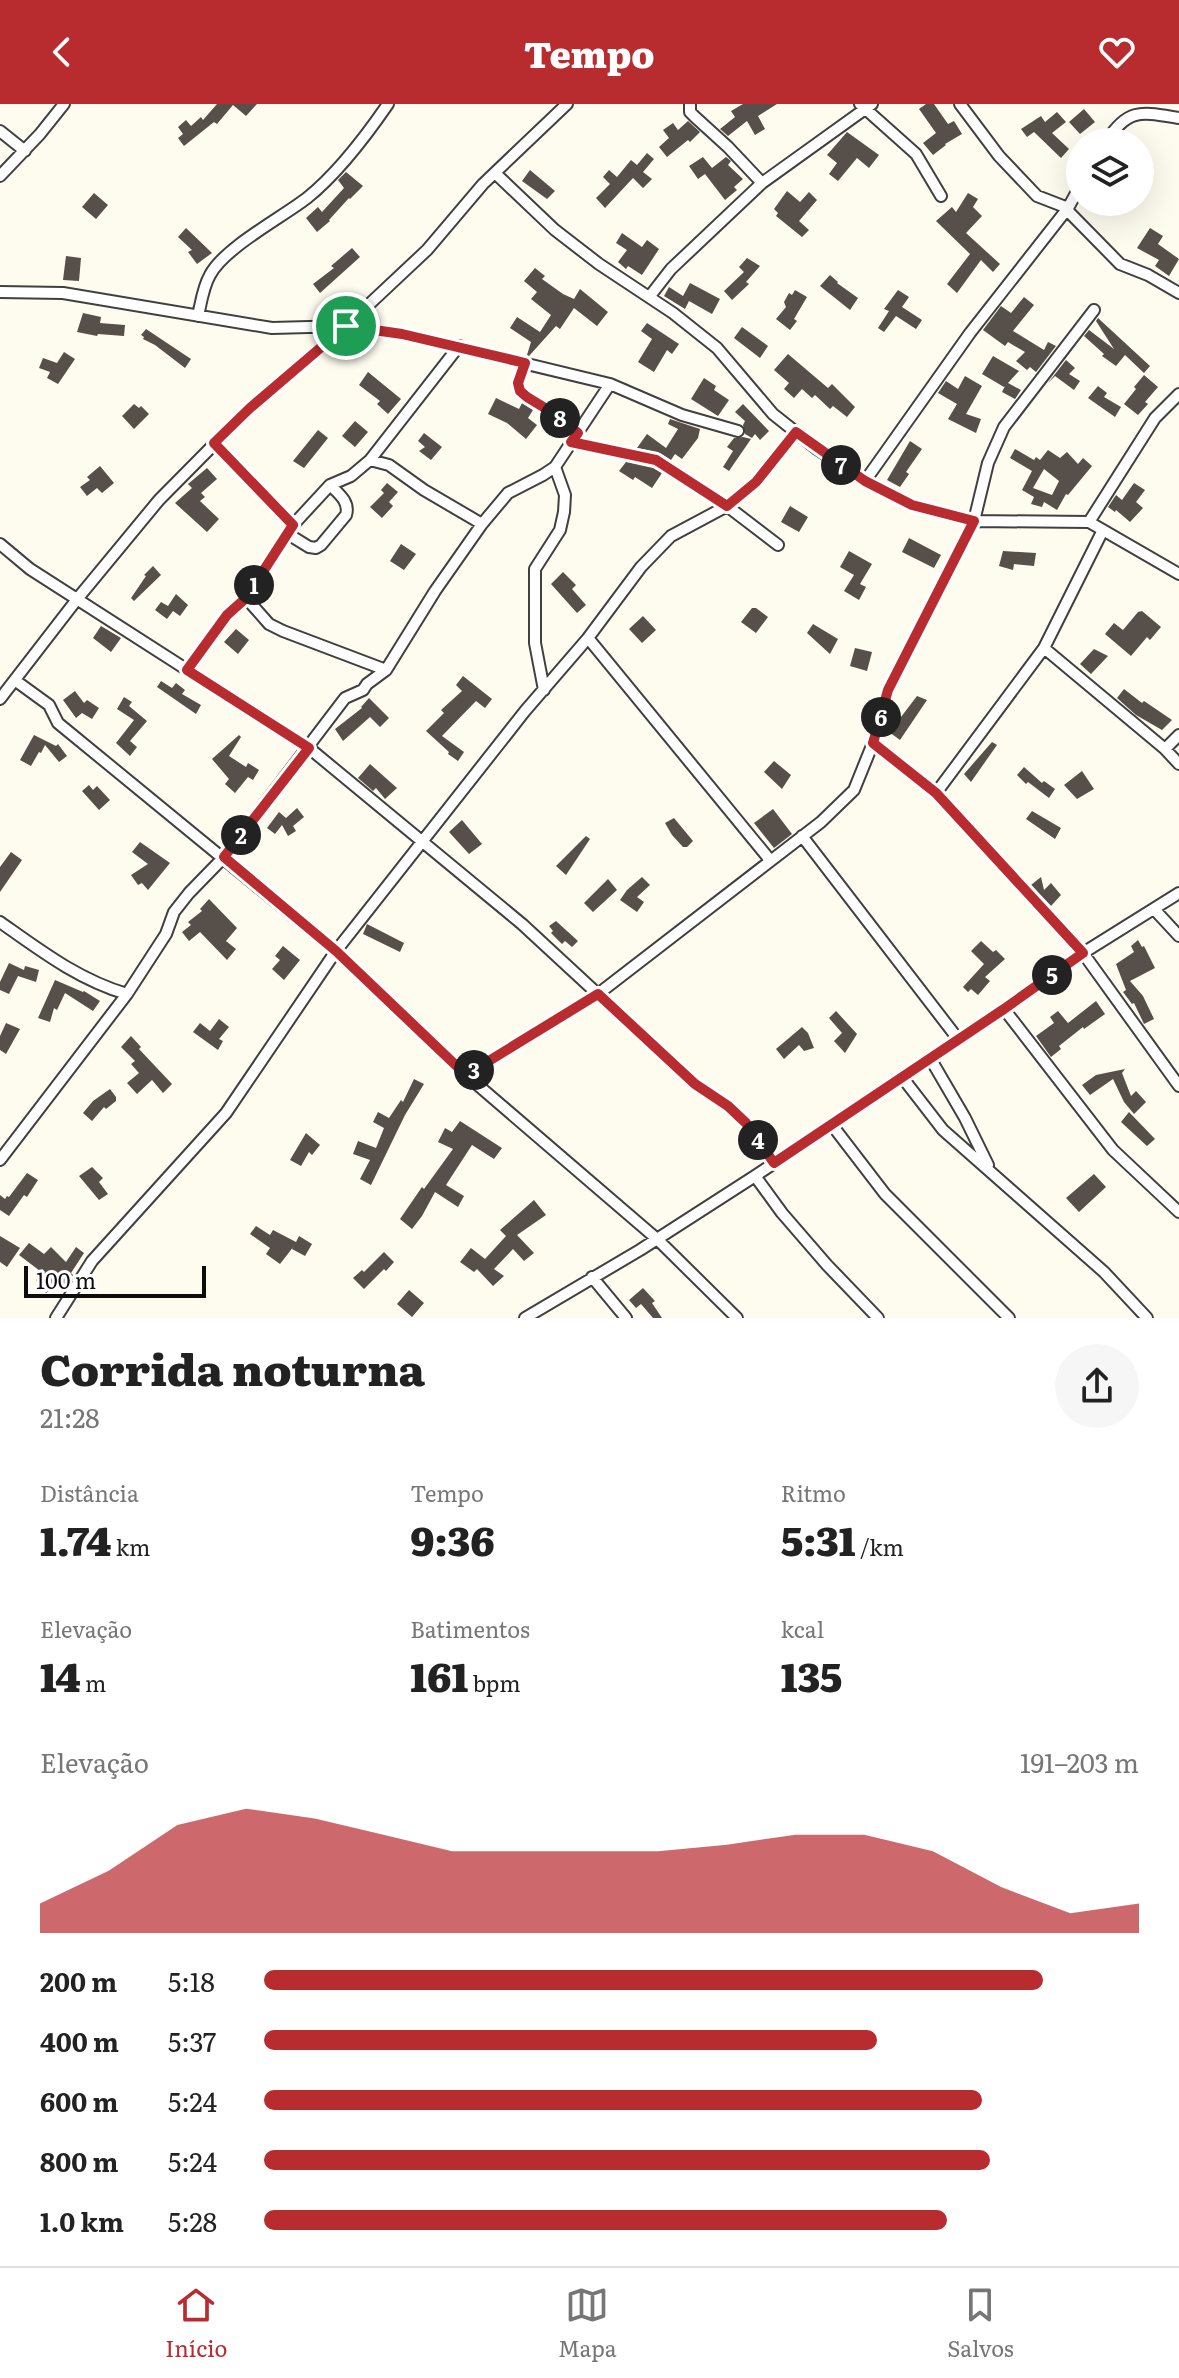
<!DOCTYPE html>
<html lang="pt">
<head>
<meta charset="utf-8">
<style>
  body { margin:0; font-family:Literata,serif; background:#f6f6f6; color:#222; height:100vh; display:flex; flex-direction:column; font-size:30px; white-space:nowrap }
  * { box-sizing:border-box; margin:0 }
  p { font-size:26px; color:#767676 }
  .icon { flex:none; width:44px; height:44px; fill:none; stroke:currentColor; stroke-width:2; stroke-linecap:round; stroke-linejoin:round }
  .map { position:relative; height:1214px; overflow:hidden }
  .details { display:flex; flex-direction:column; background:#fff; flex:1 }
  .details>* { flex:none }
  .tools { position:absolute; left:1066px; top:24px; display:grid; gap:16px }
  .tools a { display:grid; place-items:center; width:88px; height:88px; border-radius:50%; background:#fff; box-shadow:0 8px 32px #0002; font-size:40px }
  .scale { position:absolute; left:24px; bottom:20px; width:182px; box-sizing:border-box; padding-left:8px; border:4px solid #0d0d0d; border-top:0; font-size:22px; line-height:28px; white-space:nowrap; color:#0d0d0d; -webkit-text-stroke:6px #fff; paint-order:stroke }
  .pin { position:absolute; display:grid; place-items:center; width:68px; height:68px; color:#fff; margin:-34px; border:4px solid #fff; border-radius:50%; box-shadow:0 2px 8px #0007 }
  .km { position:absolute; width:40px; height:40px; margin:-20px; border-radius:50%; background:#222; color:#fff; font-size:22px; line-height:40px; text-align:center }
  .round { display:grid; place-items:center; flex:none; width:84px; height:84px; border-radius:42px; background:#f6f6f6 }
  .head { display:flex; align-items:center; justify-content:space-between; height:136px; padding:0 40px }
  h1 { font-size:44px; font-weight:800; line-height:60px }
  .metrics { display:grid; grid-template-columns:repeat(3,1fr); gap:12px; height:136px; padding:8px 40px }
  .metrics div { display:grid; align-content:center }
  .metrics b { font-size:40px; font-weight:800 }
  .metrics small { font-size:22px; font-weight:400 }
  .metrics p { font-size:22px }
  .chart { height:224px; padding:16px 40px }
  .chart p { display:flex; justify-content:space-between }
  .chart svg { width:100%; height:144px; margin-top:8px; fill:#b82b2f; opacity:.7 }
  ul { padding:0 40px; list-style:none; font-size:26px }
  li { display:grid; grid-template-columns:128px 96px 1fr; align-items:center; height:60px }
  li i { height:20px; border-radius:10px; background:#b82b2f }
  header { display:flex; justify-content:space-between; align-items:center; height:104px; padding:0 40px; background:#b82b2f; color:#fff; font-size:36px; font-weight:800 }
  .menu { display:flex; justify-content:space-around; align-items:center; height:112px; border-top:2px solid #e0e0e0; background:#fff; font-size:22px; color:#767676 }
  .menu a { display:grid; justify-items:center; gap:4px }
  .menu .current { color:#b82b2f }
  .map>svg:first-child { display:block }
  .building { fill:#564f4a; fill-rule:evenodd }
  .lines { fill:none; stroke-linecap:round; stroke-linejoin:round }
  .street-casing { stroke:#404040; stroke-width:14 }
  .street { stroke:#fff; stroke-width:10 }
  .route-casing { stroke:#fff; stroke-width:16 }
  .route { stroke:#b82b2f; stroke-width:10 }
</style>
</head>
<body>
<header><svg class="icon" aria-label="back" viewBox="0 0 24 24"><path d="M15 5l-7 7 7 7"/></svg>Tempo<svg class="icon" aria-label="heart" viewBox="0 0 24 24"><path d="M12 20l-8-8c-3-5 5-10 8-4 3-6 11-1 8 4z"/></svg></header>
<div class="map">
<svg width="1179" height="1214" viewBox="0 0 1179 1214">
  <rect width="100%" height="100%" fill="#fefbef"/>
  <path class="building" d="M217,0H257L246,12L233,1L217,20L214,18L184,42L178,34L183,30L178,23L186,16L191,22L201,13L203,16Z
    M743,0H777L758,12L765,25L755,31L747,17L728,32L720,25L735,13L731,7Z
    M926,0H934L948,20L954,17L962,30L945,40L946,41L933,51L923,39L936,29L919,5Z
    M1084,5L1095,18L1080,30L1069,18Z
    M1057,8L1066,18L1052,29L1069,45L1061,54L1034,28L1027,33L1021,25L1041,12L1045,18Z
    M688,17L700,28L690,38L688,36L667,53L659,43L669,34L663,26L673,19L678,26Z
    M847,28L879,51L869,64L857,54L838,77L829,70L837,59L827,51Z
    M647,49L654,55L643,68L652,75L643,84L633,74L605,104L596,94L610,80L603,73L609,66L617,73L631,56L637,61Z
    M703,53L712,64L726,53L731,57L728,61L743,75L734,83L737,86L725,96L705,70L698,75L689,62Z
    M530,66L555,87L547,95L522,77Z
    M346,68L363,82L350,95L349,94L329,116L330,117L317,128L306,114L318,103L322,108L344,84L338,76Z
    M787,87L800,98L809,88L817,96L799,117L809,126L802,133L776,112L778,109L774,105Z
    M94,89L108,101L96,115L82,103Z
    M968,89L978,95L973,103L982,112L966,129L1000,160L993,168L981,156L957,189L947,180L970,150L936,117L952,103L956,108Z
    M186,124L212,149L197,160L188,148L192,146L178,133Z
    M1150,124L1163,132L1158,140L1179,155L1169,172L1155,162L1159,156L1137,144Z
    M622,129L642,143L647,136L659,145L642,171L628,162L626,165L618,158L627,146L616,139Z
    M352,144L360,153L320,189L313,180L334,164L331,162Z
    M66,152L81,154L79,177L63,176Z
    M747,154L760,162L746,178L749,180L732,196L724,187L744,168L739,163Z
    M535,164L545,172L542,175L563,190L574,195L580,185L608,208L597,222L574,204L560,225L556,222L529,252L527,251L531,238L510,224L517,213L540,228L551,211L531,195L537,188L524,177Z
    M830,171L838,178L837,179L858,194L850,206L820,182Z
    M690,179L720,195L712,210L689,197L685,205L664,192L669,183L683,192Z
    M795,186L807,193L794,215L797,217L790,226L776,215L786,203L784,198L789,189L792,191Z
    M898,186L909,193L902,203L922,216L916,225L896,212L884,228L878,224L889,207L884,205Z
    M1024,193L1034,201L1013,227L1044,246L1048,238L1056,242L1036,268L1030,263L1027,266L1016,257L1025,248L1008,238L1005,242L983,226L1001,202L1011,209Z
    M83,209L101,213L100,219L125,221L124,232L98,230L97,232L77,228Z
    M1098,214L1150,262L1144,269L1125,251L1116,262L1102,252L1104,250L1084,232L1089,226L1114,245L1096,217Z
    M647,219L679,240L672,250L667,246L654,268L638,258L652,235L641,227Z
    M742,223L768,242L760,254L734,234Z
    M146,225L191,255L185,264L155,241L143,235L144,233L141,231Z
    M64,248L75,255L58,280L47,274L50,268L39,264L43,254L57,259Z
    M788,250L828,284L832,280L855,303L847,313L833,302L830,305L815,291L812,294L802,285L794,294L784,285L789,279L774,266Z
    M993,252L1019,267L1008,279L1021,286L1015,295L1002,288L1005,282L1004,283L982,270Z
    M1066,256L1075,264L1069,270L1080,277L1074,286L1055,272L1048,279Z
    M368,268L401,295L388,310L377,300L380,297L359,281Z
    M1144,271L1158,283L1145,298L1148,300L1138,311L1124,300L1136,285L1134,283Z
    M965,272L982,282L966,310L981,315L976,329L948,315L957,300L938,289L946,277L958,285Z
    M704,274L716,282L714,286L729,296L718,312L691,295Z
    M1098,282L1107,289L1104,293L1121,303L1115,313L1088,294Z
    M496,294L519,305L522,299L533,306L528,314L537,321L526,335L507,319L488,310Z
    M134,300L139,304L141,302L149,310L134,325L122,312Z
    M743,300L769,327L760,336L755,330L752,334L745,330L743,321L745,317L735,308Z
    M670,315L700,325L698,334L682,355L675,350L671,356L658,348L637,344L647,330L666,344L678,325L668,320Z
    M355,317L368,328L355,343L342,332Z
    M318,326L328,334L304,364L293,357Z
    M424,329L442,343L431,356L419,347L425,343L418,337Z
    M743,333L751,335L729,367L723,363L733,347L727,343L734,334Z
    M910,337L922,345L906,368L909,370L900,383L887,376Z
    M1015,345L1034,356L1036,353L1040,356L1048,346L1060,354L1067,348L1078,360L1083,354L1092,362L1068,391L1066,390L1057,406L1044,398L1042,403L1031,400L1034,393L1022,386L1032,367L1010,354ZM1044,365L1059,377L1052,391L1033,384Z
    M626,358L653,364L662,369L652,384L635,373L633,376L619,367Z
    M100,362L114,379L102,389L97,384L87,392L80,383L90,376L87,373Z
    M207,364L217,375L201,389L205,393L200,397L219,415L207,428L175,399L192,384L188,380Z
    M387,379L398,388L389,398L393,402L382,414L370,403L384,389L381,386Z
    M1134,379L1145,386L1136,398L1143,404L1130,418L1116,406L1115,408L1108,403L1116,391L1122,396Z
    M790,402L808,413L799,428L781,418Z
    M909,434L941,451L934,464L902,448Z
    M401,440L416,450L404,466L390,457Z
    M849,447L872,460L860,480L866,483L859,496L844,487L854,471L840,463Z
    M1003,447L1036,449L1034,462L1014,460L1013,466L999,462Z
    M153,462L161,471L134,497L131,494L146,472L144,471Z
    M563,468L576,481L572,485L586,501L577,509L551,480Z
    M176,490L188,501L180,512L173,507L167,515L155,506L161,498L168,502Z
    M752,504H756L768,513L756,529L741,518Z
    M1142,507L1161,523L1150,536L1147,533L1131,552L1105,530L1114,519L1123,526L1138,508Z
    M643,512L656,526L642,539L629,525Z
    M813,520L838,535L830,550L807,529Z
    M101,522L121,534L111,548L93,534Z
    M236,525L249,536L238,550L224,538Z
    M855,544L872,548L867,567L850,562Z
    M1094,545L1108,552L1091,570L1080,560Z
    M463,572L492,595L485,604L476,597L442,632L464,648L458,657L448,650L449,648L426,627L444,609L441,606L462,587L456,581Z
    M161,577L172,584L176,579L185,586L182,590L201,601L196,610L157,583Z
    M1124,585L1142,599L1144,597L1172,616L1162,626L1136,611L1117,594Z
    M75,587L84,599L87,596L99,604L92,615L82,609L76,614L63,596Z
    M917,592L927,596L900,636L885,625L886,623L894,610L901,613Z
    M124,593L132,598L129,602L147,617L130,637L137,643L130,652L116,639L134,616L117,605Z
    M369,594L389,614L380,623L370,613L343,637L335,625L362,604L361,603Z
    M34,631L56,642L58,640L67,652L59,658L45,641L41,649L39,648L31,662L20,656Z
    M239,631L241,633L229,652L246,663L248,659L259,666L253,676L248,673L235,689L225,680L229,675L212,655Z
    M992,638L997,641L971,678L964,670Z
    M774,657L791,671L782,685L764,668Z
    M370,660L397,684L385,695L376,684L373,687L358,674Z
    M1024,663L1042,679L1044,677L1055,685L1049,694L1028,678L1026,680L1017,671Z
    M1082,667L1094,685L1077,695L1064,681Z
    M89,681L93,686L97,682L110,696L99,706L82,687Z
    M297,704L304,713L293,722L296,727L288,732L282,721L275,730L267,724L279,708L286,714Z
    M773,705L792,730L774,744L754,719Z
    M1032,707L1061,724L1055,735L1026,715Z
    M674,714L693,737L687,743H683L672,731L665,719Z
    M462,716L482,740L469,750L449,728Z
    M586,732L590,735L566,771L556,762Z
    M140,738L170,759L148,786L142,779L138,781L131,771L148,760L132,748Z
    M11,748L22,756L0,788V763Z
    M642,773L650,781L637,793L644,798L637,808L620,796L627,786Z
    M1041,773L1044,786L1051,779L1061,791L1051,802L1031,781Z
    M608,775L617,786L593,808L584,799Z
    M209,795L237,824L226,837L236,845L227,856L200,828L189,837L182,828L191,821L188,818L202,807L200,805Z
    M556,817L578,837L572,843L565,837L562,840L551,829L553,827L549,822Z
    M367,820L404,839L400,848L363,830Z
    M1138,836L1142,843L1144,842L1155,864L1130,877L1143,892L1154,915L1144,920L1134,899L1132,900L1123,888L1126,886L1116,860L1134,848L1131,842Z
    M981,837L993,848L996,846L1005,855L985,873L990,877L978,891L971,885L968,888L963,883L984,860L971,847Z
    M283,842L300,856L284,876L272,865L280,856L275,852Z
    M9,859L24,866L25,862L39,866L36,878L18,872L9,890L0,886V878Z
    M55,876L83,888L84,887L100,897L93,907L65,889L57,906L54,904L50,918L38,914Z
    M1096,897L1105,910L1084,925L1083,923L1059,942L1061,945L1051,953L1036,932L1054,919L1050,913L1058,907L1068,919Z
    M836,907L857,930L845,949L834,937L842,929L829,914Z
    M219,915L229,923L219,935L223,937L218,946L193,928L200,919L210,927Z
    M6,919L20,925L6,950L0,946V932Z
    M802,923L808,929L814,944L804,947L799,941L784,955L776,945Z
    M131,932L141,943L139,945L172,980L163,989L152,976L137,990L127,979L139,969L131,960L135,957L121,943Z
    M1125,965L1122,969L1131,992L1136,987L1146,998L1134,1010L1124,998L1113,975L1090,991L1082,981L1096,971Z
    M414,975L424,980L405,1011L371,1081L360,1075L370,1056L353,1050L358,1037L376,1044L384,1024L373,1018L378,1008L389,1014L401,996L403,998Z
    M110,985L116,993V997L106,1005L104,1003L92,1017L83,1009L93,997Z
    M1129,1008L1155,1035L1147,1042L1121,1018Z
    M460,1017L502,1044L494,1055L472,1041L446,1081L464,1092L458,1103L435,1088L422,1112L412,1125L400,1115L422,1083L424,1085L453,1045L438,1038L445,1024L452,1028Z
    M306,1029L320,1041L312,1051L309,1048L301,1062L290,1056Z
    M92,1063L103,1074L99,1078L108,1090L99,1096L79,1072Z
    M27,1069L38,1076L27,1093L24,1091L9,1112L0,1106V1091L5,1095L7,1092L9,1093Z
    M1094,1070L1106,1083L1079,1108L1066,1094Z
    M534,1096L546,1111L517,1131L534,1149L524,1157L513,1145L494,1165L504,1172L493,1182L477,1165L474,1168L460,1158L471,1144L485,1155L506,1132L500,1126Z
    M256,1122L270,1131L273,1126L296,1138L299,1132L312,1140L305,1152L292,1145L294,1142L280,1160L266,1150L270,1144L250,1130Z
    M0,1132L20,1144L7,1163L0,1158Z
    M29,1139L44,1150L51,1143L66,1158L76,1143L84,1149L71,1169L73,1171L63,1185L57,1181L46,1189L36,1176L44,1170L19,1151Z
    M384,1148L394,1158L386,1167L384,1165L364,1185L353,1174L362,1166L364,1168Z
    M643,1184L655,1197L652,1199L662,1214H653L641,1200L636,1204L629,1196Z
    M409,1186L424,1199L412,1213L397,1200Z"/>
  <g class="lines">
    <defs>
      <path id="street" d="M690,0V8L695,13L728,43L762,79
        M860,0L916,50L941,92
        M960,0L999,52L1037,92L1068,104
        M0,27L25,47
        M1106,38C1128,3 1142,8 1179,14
        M495,69L555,126L599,160L673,209L717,244L773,310L817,345L865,377L912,401L974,417L1089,418L1179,470
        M0,72L40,30L64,0
        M1065,104L1120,160L1148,171L1179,189
        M0,188L63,189L272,224L346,222L402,230L610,280L682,311L738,327
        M650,192L671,165L762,79L872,0
        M198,212C201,199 203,183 210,171C224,144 281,114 307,94C337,70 366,32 388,0
        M525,259L518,279L520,287L527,293L558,312L578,329
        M571,338L656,356L727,402L778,441
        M214,339L293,421
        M370,356L389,361L424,386L482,420
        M865,377L970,229L1068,104L1080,82
        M1089,418L1155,314L1179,290
        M288,430L309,443L316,444L321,441L346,411C350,398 339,390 330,381
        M0,440L30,465L309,644L522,820L695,980L728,1002L746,1019L774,1059
        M246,494L269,520L283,527L386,566
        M588,534L770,756
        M1044,544L1165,645L1179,660
        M187,566L227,511L246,494L293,421L330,381L351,372L370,356L459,242
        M16,577L49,601L58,619L336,847L466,971L657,1135L737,1214
        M544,586L535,539V465L560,426L564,408L565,391L555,363
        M0,595L78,494L159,396L250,304L346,222L427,146L483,80L567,0
        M873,639L936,689L1083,849L1179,982
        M1165,645L1179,631
        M936,689L1044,544L1103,426
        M802,732L958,935
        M1154,805L1179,832
        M0,818C41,847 79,876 127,890
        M1004,905L1113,1046L1179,1108
        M930,954L965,1014L988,1061
        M466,971L598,890L821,718L854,686L873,639L888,586L974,417L988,359L1004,323L1094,206
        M902,973L943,1026L1104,1168L1147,1214
        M832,1021L885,1090L1009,1214
        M0,1056L127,890L166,830L174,808L189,789L224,753L345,594L363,586L367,580L386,566L435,487L482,420L508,389L543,371L555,363L610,280
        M755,1072L782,1109L827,1161L878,1214
        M592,1173L626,1214
        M56,1214L92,1157L226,1009L336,847L525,607L588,534L641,463L671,432L727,402L756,378L796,328
        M525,1214L640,1146L755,1072L1004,905L1083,849L1179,789"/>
    </defs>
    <use href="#street" class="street-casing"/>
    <use href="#street" class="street"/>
  </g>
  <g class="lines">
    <defs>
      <path id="route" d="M346,222L402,230L525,259L518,279L520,287L527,293L558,312L578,329L571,338L656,356L727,402L756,378L796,328L865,377L912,401L974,417L888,586L873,639L936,689L1083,849L1004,905L774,1059L746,1019L728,1002L695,980L598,890L466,971L336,847L224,753L309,644L187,566L227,511L246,494L293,421L214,339L250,304Z"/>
    </defs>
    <use href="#route" class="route-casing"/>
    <use href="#route" class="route"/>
  </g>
</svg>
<div class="tools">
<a><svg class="icon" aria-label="layers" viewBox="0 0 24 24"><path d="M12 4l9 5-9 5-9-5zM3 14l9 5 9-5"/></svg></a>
</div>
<div class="scale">100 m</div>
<div class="pin" style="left:346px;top:222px;background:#1e9e55"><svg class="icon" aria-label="arrive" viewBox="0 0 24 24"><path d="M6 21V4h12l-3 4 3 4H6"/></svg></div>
<b class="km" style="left:254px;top:481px">1</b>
<b class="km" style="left:241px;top:731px">2</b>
<b class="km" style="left:474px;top:966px">3</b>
<b class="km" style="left:758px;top:1036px">4</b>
<b class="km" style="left:1052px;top:871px">5</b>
<b class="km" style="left:881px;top:613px">6</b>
<b class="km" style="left:841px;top:361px">7</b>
<b class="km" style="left:560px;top:314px">8</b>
</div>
<section class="details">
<div class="head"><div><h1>Corrida noturna</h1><p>21:28</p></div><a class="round"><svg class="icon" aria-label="share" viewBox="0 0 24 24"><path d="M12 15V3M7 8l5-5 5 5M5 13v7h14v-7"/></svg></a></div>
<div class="metrics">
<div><p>Distância</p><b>1.74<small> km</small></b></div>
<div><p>Tempo</p><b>9:36</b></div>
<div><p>Ritmo</p><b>5:31<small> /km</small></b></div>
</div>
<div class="metrics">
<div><p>Elevação</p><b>14<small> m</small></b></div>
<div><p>Batimentos</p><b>161<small> bpm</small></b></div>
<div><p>kcal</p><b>135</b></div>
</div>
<div class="chart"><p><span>Elevação</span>191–203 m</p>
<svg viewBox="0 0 160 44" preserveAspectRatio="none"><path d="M0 44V35L10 25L20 11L30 6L40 9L50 14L60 19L70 19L80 19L90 19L100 17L110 14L120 14L130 19L140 30L150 38L160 35V44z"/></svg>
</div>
<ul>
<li><b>200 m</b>5:18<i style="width:89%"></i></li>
<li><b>400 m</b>5:37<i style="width:70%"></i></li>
<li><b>600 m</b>5:24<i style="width:82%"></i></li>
<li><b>800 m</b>5:24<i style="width:83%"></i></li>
<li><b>1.0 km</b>5:28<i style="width:78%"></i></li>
</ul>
</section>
<nav class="menu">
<a class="current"><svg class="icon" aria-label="home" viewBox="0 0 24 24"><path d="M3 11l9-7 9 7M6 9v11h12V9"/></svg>Início</a>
<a><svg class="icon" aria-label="map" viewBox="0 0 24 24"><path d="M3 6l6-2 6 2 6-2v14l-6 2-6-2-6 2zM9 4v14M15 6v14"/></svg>Mapa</a>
<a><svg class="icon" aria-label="saved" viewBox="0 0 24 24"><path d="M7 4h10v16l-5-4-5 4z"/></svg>Salvos</a>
</nav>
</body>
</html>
